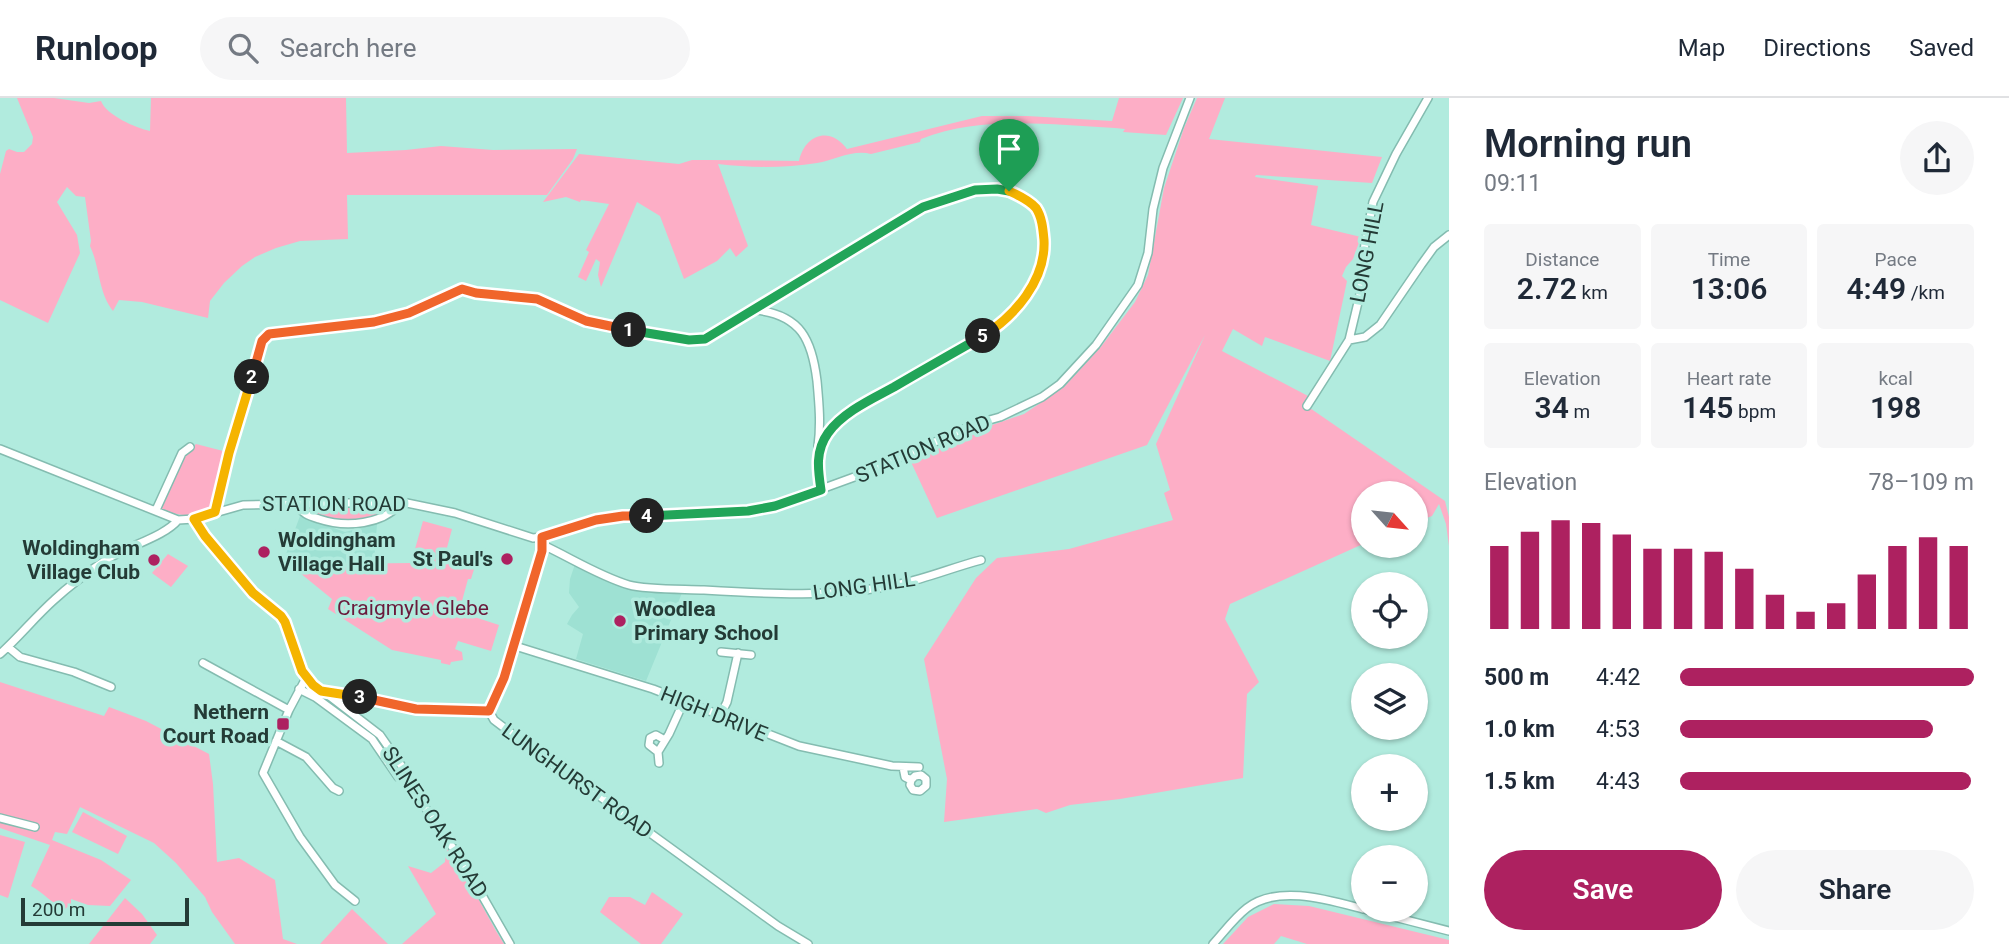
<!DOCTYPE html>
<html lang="en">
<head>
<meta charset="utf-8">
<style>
  body { margin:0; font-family:Roboto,sans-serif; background:#f6f6f7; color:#1f2937; height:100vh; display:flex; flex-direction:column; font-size:26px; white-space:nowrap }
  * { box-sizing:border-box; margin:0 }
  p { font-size:23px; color:#747a83 }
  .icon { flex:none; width:38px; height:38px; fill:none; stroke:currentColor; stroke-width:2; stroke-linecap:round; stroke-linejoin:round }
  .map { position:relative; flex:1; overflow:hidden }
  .panel { display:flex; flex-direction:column; background:#fff; width:560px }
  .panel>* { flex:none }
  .needle { width:46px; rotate:117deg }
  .controls { position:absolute; left:1351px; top:383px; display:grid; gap:14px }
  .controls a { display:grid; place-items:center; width:77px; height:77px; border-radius:50%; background:#fff; box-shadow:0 2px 5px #0004; font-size:35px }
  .scale { position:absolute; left:21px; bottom:18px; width:168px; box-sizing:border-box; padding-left:7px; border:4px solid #243b36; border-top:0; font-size:19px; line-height:24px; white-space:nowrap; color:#243b36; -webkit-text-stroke:5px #b1ebde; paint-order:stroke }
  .pin { position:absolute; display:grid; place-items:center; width:60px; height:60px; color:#fff; margin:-72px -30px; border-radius:50% 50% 50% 0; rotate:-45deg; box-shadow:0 0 7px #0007 }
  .pin .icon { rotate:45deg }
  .km { position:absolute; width:35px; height:35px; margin:-18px; border-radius:50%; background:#222; color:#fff; font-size:19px; line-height:35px; text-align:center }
  .round { display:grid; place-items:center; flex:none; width:74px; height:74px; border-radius:37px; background:#f6f6f7 }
  .headline { display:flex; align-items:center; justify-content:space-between; height:119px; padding:0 35px }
  h1 { font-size:38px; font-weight:600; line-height:52px }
  .metrics { display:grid; grid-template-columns:repeat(3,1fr); gap:10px; height:119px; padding:7px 35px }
  .metrics div { display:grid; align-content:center; border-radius:7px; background:#f6f6f7; text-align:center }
  .metrics b { font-size:30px; font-weight:600 }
  .metrics small { font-size:19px; font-weight:400 }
  .metrics p { font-size:19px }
  .chart { height:196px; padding:14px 35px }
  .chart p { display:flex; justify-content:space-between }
  .chart svg { width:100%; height:126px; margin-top:7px; stroke:#ad2160; stroke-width:6 }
  .cta { display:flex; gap:14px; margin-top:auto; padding:14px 35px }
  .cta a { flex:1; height:80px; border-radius:42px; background:#ad2160; color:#fff; font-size:28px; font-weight:600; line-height:80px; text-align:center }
  .cta a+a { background:#f6f6f7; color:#1f2937 }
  ul { padding:0 35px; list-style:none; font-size:23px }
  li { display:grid; grid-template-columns:112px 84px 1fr; align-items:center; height:52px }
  li i { height:18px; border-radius:9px; background:#ad2160 }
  header { display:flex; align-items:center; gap:42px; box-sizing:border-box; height:98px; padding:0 35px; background:#fff; border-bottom:2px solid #e0e1e3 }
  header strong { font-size:33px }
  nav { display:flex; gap:38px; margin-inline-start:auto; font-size:24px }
  .search { width:490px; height:63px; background:#f6f6f7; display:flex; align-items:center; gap:18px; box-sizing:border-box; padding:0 24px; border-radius:38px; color:#747a83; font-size:26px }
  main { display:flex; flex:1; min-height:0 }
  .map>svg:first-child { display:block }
  .built { fill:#9ee1d3 }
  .green { fill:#fdaec6 }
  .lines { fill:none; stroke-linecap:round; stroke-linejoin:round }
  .minor-casing { stroke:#84bcb0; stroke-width:10 }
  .minor { stroke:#fff; stroke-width:7 }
  .split-1-casing { stroke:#fff; stroke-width:14 }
  .split-2-casing { stroke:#fff; stroke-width:14 }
  .split-3-casing { stroke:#fff; stroke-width:14 }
  .split-4-casing { stroke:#fff; stroke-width:14 }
  .split-5-casing { stroke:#fff; stroke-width:14 }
  .split-6-casing { stroke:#fff; stroke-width:14 }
  .split-1 { stroke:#22a559; stroke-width:9 }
  .split-2 { stroke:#f0652b; stroke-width:9 }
  .split-3 { stroke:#f5b400; stroke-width:9 }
  .split-4 { stroke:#f0652b; stroke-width:9 }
  .split-5 { stroke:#22a559; stroke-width:9 }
  .split-6 { stroke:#f5b400; stroke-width:9 }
  .poi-dot { fill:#ad2160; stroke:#b1ebde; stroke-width:2.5 }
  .labels { text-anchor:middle; stroke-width:7; stroke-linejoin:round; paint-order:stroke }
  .street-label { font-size:21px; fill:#243b36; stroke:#b1ebde }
  .poi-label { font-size:21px; font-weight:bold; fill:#243b36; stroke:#b1ebde; text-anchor:end }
  .park-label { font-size:21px; fill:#6a193b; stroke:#b1ebde }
</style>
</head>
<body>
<header>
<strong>Runloop</strong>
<div class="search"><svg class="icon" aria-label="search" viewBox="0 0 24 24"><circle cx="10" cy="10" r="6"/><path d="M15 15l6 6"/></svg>Search here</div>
<nav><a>Map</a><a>Directions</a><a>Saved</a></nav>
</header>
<main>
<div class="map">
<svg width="1449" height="846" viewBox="0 0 1449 846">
  <rect width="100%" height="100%" fill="#b1ebde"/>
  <path class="built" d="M300,418L345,434L377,426L374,465L327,466L306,470L304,476L291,464L293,459L286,456Z
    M575,466L630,492L682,495L646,583L576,561L583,536L567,526L572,517L579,509L569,495L570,481Z"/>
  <path class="green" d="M17,0H54L89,5L101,3C106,17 136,30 150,33L151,0H346L347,55L406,52L441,48L493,52L577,51L573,61L547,97H347L348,141L300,143L276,150L255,159L242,168L224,185L210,203L208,220L142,204L119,202L113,213C98,194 100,169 90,148L91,143L85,99L76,98L67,89L57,104L77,137L80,155L48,225L0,202V76L6,53L9,51L17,54H24L32,46L33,39Z
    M1119,0H1183L1166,37L1123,34L1125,31L1115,30C1049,27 983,17 921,41L920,44L871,56C854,51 834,62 817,65C785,70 751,70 718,66L748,148L736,159L730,150L717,163L684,181L660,118L637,104L601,189L598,177L600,164L596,161L586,183L578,179L589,154L586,152L609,106L581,102L580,104L566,99L543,104L579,56L679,66L692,62H708L799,63C805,36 830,28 847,51L982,18H1027L1112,23Z
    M1197,0H1225L1209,41L1382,59L1372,85L1256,77L1255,79L1318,88L1311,127L1361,139L1353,161L1346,169L1342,178L1347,183L1330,263L1265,239L1262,248L1233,231L1222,253L1308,298L1304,306L1445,403L1449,419V448L1446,426L1439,406L1432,418L1416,424V396H1363V446L1230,506L1225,521L1259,584L1247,596L1243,680L1120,701L1070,707L1046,715L1037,711L944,724L947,681L924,561L976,480L997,460L1069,451L1173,422L1164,395L1170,392L1156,346L1205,237L1147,347L937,420L911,364L975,333L1024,316L1064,289L1100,250L1135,204L1148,177L1164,90L1184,30Z
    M196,346L227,354L212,412C189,418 182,420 159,410L184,359Z
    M393,408C375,426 328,424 307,412V410Z
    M423,423L452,431L441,472L447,456L476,465L471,481H468L459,514L499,527L491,553L458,543L455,551L462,554L463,562L451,564L450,567L441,565V562L392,552L328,511L332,501L289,466L291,464L304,475L306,470L328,466L411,465Z
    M168,456L188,468L171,489L152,475Z
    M0,584L104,618L109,609L146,623L209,656L213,686L217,764L239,760L275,782L283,841L297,846H235L212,814L205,799L176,765L154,745L80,709L67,736L55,734L52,742L101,762L131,782L110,808L88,807L71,801V806L65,811C51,805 44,795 31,788L50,747L0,730Z
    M83,714L127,738L118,756L72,734Z
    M0,737L25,744L8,800L0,797Z
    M447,744L496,833L504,846H402L436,816L408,768L431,775L445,764Z
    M652,794L683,816L661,846H641L600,814L609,799H630L645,807Z
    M125,800L142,816L157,837L150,846H89Z
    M1274,806L1309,808L1449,842V846H1307L1281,838L1274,846H1223L1248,819Z
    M352,811L388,846H320Z"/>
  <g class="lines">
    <defs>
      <path id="minor" d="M756,212C801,217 812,242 817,283C819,305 821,326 818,348
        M1349,242L1365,239L1380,227L1421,167L1434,149L1449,137
        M1307,308L1349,242L1360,196L1365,145L1373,104L1396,56L1428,0
        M0,351L178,422L194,421L243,407L402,404L455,415L533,440L542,439L609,420L726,415L775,408L868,374L975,326L1000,319L1042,299L1060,286L1096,247L1138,187L1148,155L1153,111L1163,70L1190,0
        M817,360L821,392
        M297,406C302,416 309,418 319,421C346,430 383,427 402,404
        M156,412L182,355L190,349
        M215,414L229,354L262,243L269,236L375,224L409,215L462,191L476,195L537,201L591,225L689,242L705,241L713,238C758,210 803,182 848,154C883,132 916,110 956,98C963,96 969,93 976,92C994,89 1012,91 1027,102C1040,112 1044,128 1044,145C1046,236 899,273 841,322C828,334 823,345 817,362
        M194,421L198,429L205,438L253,495L281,518L285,524L306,580L380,637L403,670L432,721L463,764L510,846
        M543,447C571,460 599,478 629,487C647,492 684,491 704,492C769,496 835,500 900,486C928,480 954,469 981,462
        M512,547L653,591L799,648L892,668L919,669
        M8,549L20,559L74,574L111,589
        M721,554L751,557
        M0,556C19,539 35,519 54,502C70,487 88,474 106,462C127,448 164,439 178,422
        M203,565L289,612
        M306,580L289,612L263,675L300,739L335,787L355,803
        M299,591L315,599L372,641L398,679
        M321,593L354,597L416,611L489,613L494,622L557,670L573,679L778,828L808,846
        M489,613L504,580L542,453V443
        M720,618L727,604L738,555
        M276,643L306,659L333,690L339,693
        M658,654L649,647L650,640L656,637L665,642
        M659,665L658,654L669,636L684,603
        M903,669L905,679L911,682L910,687L913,692L920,693L926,688V681L921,677L915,678L911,682
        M0,720L35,729
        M1367,812L1449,833
        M1213,846C1224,834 1234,820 1247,810C1278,786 1329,802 1363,811"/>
    </defs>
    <use href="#minor" class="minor-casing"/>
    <use href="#minor" class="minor"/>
  </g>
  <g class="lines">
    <defs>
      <path id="split-1" d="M629,232L689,242L705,241L923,109L975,92L997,91L1009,93"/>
      <path id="split-2" d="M252,279L262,243L269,236L374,224L409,215L462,191L476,195L537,201L586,223L629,232"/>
      <path id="split-3" d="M252,279L229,355L215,414L194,421L205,438L253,495L281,518L285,524L302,573L313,587L321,593L360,599"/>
      <path id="split-4" d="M360,599L416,611L489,613L504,580L542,453V439L596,422L623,418H647"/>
      <path id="split-5" d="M647,418L748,413L775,408L821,392C818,372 815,353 828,335C843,314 872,301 894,289C923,272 953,255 983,238"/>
      <path id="split-6" d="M983,238C1015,218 1046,182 1044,142C1043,131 1042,119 1036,110C1029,102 1018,97 1009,93"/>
    </defs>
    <use href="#split-1" class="split-1-casing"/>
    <use href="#split-2" class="split-2-casing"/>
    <use href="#split-3" class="split-3-casing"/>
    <use href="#split-4" class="split-4-casing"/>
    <use href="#split-5" class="split-5-casing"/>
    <use href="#split-6" class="split-6-casing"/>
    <use href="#split-1" class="split-1"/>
    <use href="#split-2" class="split-2"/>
    <use href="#split-3" class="split-3"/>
    <use href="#split-4" class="split-4"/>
    <use href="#split-5" class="split-5"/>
    <use href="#split-6" class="split-6"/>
  </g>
  <g class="poi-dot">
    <circle cx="264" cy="454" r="7"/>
    <circle cx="507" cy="461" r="7"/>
    <circle cx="154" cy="462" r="7"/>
    <circle cx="620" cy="523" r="7"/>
    <rect x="276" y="619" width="14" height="14" rx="3.5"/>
  </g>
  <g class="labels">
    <g class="street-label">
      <text transform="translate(1367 154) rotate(-79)" y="7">LONG HILL</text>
      <text transform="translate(923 351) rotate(-23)" y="7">STATION ROAD</text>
      <text x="334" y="413">STATION ROAD</text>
      <text transform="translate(864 488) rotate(-8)" y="7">LONG HILL</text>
      <text transform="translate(714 616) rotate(22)" y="7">HIGH DRIVE</text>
      <text transform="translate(577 683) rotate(36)" y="7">LUNGHURST ROAD</text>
      <text transform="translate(435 724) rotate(57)" y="7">SLINES OAK ROAD</text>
    </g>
    <g class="poi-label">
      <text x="278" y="449" text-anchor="start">Woldingham<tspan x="278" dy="24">Village Hall</tspan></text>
      <text x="140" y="457">Woldingham<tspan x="140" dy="24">Village Club</tspan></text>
      <text x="493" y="468">St Paul's</text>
      <text x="634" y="518" text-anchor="start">Woodlea<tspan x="634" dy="24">Primary School</tspan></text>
      <text x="269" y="621">Nethern<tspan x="269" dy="24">Court Road</tspan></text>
    </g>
    <g class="park-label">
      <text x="413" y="517">Craigmyle Glebe</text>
    </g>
  </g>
</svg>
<div class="controls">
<a><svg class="needle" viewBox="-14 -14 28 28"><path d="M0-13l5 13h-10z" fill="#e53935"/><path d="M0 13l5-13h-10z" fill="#747a83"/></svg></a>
<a><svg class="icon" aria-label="locate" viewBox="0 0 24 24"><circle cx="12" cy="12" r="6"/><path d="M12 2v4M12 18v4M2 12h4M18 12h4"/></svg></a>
<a><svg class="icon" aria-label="layers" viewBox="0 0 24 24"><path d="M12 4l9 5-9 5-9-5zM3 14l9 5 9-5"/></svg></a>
<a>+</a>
<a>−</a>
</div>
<div class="scale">200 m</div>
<div class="pin" style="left:1009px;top:93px;background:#1e9e55"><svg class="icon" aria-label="arrive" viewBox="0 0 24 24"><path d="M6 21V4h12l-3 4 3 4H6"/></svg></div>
<b class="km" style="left:629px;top:232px">1</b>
<b class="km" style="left:252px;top:279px">2</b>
<b class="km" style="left:360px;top:599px">3</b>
<b class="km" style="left:647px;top:418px">4</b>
<b class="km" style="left:983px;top:238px">5</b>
</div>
<section class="panel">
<div class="headline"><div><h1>Morning run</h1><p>09:11</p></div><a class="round"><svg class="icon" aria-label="share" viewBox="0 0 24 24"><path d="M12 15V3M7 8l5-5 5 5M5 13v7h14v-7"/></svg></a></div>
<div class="metrics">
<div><p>Distance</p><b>2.72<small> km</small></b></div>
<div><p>Time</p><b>13:06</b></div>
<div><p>Pace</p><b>4:49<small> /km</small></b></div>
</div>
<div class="metrics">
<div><p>Elevation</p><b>34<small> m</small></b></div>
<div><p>Heart rate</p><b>145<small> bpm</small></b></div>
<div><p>kcal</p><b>198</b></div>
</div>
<div class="chart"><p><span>Elevation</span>78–109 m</p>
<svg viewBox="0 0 160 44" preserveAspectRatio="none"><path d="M5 44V15M15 44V10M25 44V6M35 44V7M45 44V11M55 44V16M65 44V16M75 44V17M85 44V23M95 44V32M105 44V38M115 44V35M125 44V25M135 44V15M145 44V12M155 44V15"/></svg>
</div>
<ul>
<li><b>500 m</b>4:42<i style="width:100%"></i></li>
<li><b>1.0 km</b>4:53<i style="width:86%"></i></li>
<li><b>1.5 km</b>4:43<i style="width:99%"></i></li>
</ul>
<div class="cta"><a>Save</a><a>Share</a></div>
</section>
</main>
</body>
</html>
